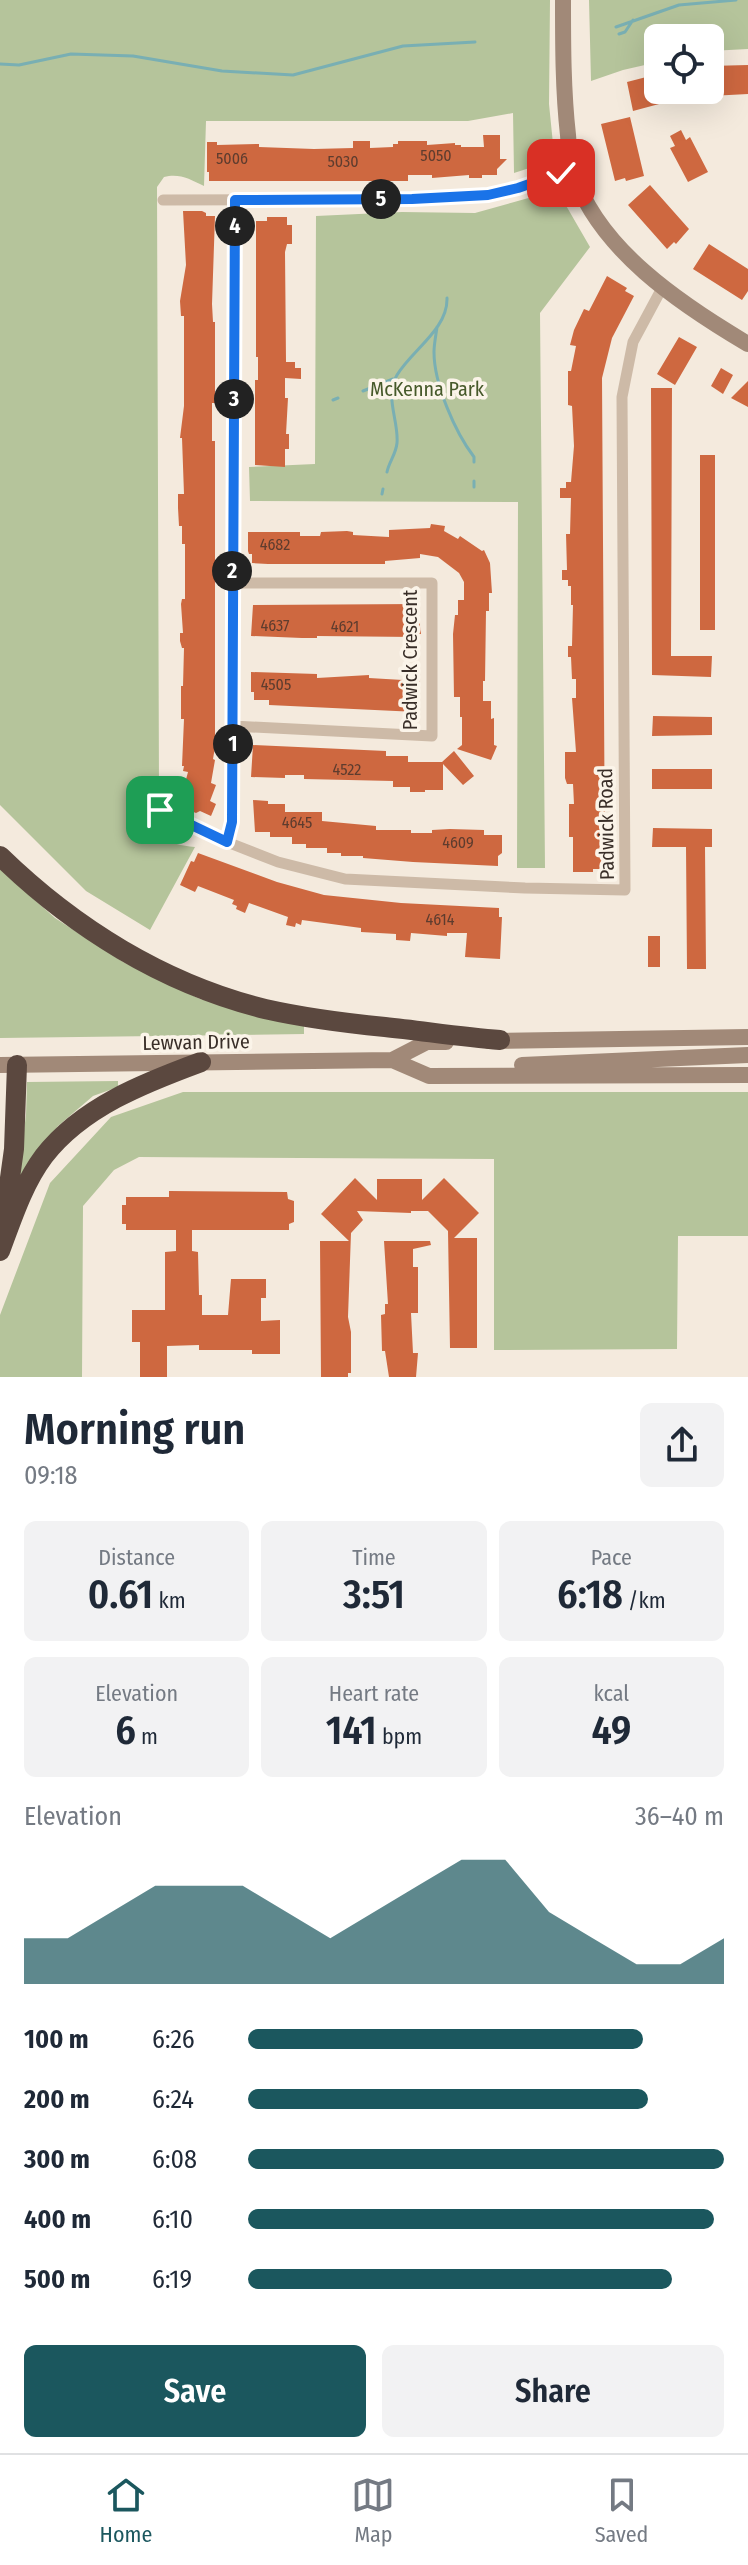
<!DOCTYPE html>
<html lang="en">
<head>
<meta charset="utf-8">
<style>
  body { margin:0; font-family:"Fira Sans Condensed",sans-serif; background:#f2f2f3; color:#1f2937; height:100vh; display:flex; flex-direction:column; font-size:30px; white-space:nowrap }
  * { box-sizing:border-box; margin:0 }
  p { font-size:26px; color:#747a83 }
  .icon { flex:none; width:44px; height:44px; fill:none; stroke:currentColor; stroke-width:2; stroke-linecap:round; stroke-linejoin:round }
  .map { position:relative; height:1377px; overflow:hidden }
  .details { display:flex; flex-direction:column; background:#fff; flex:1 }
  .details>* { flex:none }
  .controls { position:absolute; left:644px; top:24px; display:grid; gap:16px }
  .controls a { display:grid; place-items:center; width:80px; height:80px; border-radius:12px; background:#fff; box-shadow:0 8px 32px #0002; font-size:40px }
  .pin { position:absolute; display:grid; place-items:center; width:68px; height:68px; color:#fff; margin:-34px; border-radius:16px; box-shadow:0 4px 12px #0006 }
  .km { position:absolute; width:40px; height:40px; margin:-20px; border-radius:50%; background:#222; color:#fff; font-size:22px; line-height:40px; text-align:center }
  .round { display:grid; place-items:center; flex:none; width:84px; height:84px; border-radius:12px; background:#f2f2f3 }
  .summary { display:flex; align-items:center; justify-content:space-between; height:136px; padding:0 24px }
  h1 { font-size:44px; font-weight:600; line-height:60px }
  .stats { display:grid; grid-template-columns:repeat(3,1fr); gap:12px; height:136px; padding:8px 24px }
  .stats div { display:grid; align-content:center; border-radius:12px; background:#f2f2f3; text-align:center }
  .stats b { font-size:40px; font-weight:600 }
  .stats small { font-size:22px; font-weight:400 }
  .stats p { font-size:22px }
  .chart { height:224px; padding:16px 24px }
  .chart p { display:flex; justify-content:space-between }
  .chart svg { width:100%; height:144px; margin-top:8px; fill:#1b575e; opacity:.7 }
  .action { display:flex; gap:16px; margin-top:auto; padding:16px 24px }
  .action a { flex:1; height:92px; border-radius:12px; background:#1b575e; color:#fff; font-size:32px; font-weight:600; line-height:92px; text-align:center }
  .action a+a { background:#f2f2f3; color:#1f2937 }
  ul { padding:0 24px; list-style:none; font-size:26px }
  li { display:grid; grid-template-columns:128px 96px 1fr; align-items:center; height:60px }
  li i { height:20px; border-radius:10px; background:#1b575e }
  .dock { display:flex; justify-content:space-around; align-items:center; height:112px; border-top:2px solid #e0e1e3; background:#fff; font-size:22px; color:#747a83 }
  .dock a { display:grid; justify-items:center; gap:4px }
  .dock .current { color:#1b575e }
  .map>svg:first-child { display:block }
  .green { fill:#b5c49b }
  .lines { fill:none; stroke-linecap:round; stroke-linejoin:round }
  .stream { stroke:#79afb3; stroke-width:3 }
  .building { fill:#ce6840 }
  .street { stroke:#cdbaa7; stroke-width:11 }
  .secondary { stroke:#a18978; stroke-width:16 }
  .highway { stroke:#5b483f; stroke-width:20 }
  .route-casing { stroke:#fff; stroke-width:16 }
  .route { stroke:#1a73e8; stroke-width:10 }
  .labels { text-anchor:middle; stroke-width:7; stroke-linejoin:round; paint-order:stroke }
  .number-label { font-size:16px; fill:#5e3c2e }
  .park-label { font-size:20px; fill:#46592a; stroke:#fbf4e9 }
  .street-label { font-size:20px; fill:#392e28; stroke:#fbf4e9 }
</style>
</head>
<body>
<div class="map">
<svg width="748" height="1377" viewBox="0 0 748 1377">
  <rect width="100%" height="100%" fill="#f4eadd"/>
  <path class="green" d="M0,0H550L549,104L554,154L548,162L514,173L513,113L468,121H206L204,186C190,179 179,173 164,177L157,187L159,793C145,830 157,844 195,847L150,930L86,891L0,805Z
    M589,0H748V49L710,51V38H658V62L623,70L591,81Z
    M557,190L590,247L540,313L545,868H517L518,502L250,501L249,467L315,464L316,216L402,212L475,213Z
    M0,869L55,918L123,962L200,999L304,1023V1034L0,1038Z
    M118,1081V1087L93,1096L58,1126L35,1157L14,1208L26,1115L27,1082Z
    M183,1092H748V1236H678L677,1349L494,1350V1159L139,1157L114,1170L83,1206L82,1377H0V1315L50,1183L111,1117Z"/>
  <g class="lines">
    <path class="stream" d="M616,27L679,5L736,0
      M619,34L625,32L633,20
      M0,64L19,65L71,54L133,56L222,71L293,75L403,46L475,42
      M437,327C436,335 434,344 434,352C434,384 455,432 474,457V462
      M363,391L393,379
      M333,400L338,398
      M387,472C389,462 396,454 397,443C399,421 384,396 397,375C412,350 448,329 447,298
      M474,481V487
      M382,494L383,489"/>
  </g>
  <path class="building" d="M748,65V94L710,96V66Z
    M658,74V90H705V96L674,100L633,111L627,82Z
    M630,117L644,176L626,181L625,178L615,181L601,124Z
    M681,130L686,140L690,137L708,172L688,182L670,148L675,146L670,136Z
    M483,135H500V159H507L497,169V175H482V178H469V175L432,178V175H408V181H209V172H207V142H217V145L259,144V147L314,149L353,148V141H370V148L393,147V144H398V141H427V145L455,143V145H461V147H484Z
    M650,185L689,229L676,244L674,242L667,249L628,205Z
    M183,211H202L206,213V216H215L212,304L213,322H215V403H212V441H215V747L213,759L215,760L211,783L216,785L210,801L216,804L211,816L200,811L196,813L179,806L188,772L183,771L184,766H182L184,719H181V686H183L184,648H182L180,641V633H183L181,604L182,599H185V544H182V526H179L178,508V494H184L182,438H180L184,406V316H181L180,301L186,265Z
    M267,217H287V225H292V244H287L285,252L286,362H295V368H301V379L285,378V398H288L286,434H289V449H285V467L255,465V380H258V357H256V221H267Z
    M709,244L748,269V291L742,300L693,269Z
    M607,276L627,288L625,291L634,296L612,338L602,378L605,869H593V872H573V837H569V804H574L573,784H567L565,778V752H576L572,698H576V679H572L571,657H568V646H572L573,605H571V586H568V580H562V570H567L566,534H570L571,498H560V488H566V482H571L574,446L572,406L568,405V371H571L576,346L570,345L574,330L584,309L589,311Z
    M679,337L697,347L675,385L657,374Z
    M721,368L733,375L723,394L711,386Z
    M748,381V407L731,398Z
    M651,388H672L671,656H712L711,677L652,675Z
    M700,455H715V630H700Z
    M431,524L445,526L444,531L458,539L460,536L482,551L484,550L490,563L492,593H489V611H486L485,681H483V701H491V719L494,718V745L497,746L491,760L457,749L462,745V717H460V697H454L453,634L455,615H458V600H464V582L459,573L438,557L420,554V558L385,561V564H268L252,563V554H249L248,551V532H300V536H320L321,532L347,531L353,532V535L389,537V530L430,528Z
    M417,604L421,634H414V637L317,636V638H302L251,636L253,605Z
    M251,672L317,674V678L369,675V678L420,681L417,712L269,705V700H254V692H251Z
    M653,716L712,717V735L652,736Z
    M253,745L386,751V756H408V762H442L454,751L474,776L463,785L443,764V790H425V792H410V787H393V781L304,779V775H285V778L251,777Z
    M652,769H712V789H652Z
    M253,800L268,801V804H285V812H322V821L376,826V830H411V833H432V830L450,829L484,830V835H502V853L498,856V866L413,862L363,858V856H341V853H327V848H306V844H292V837H270V832H255Z
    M653,828L712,829V847H705L706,969H687L686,847H652Z
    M198,853L277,882L324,895L401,903L499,908V917H502L500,959L465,957L467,933H447V936L411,933L410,941L396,940V934L361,932V928L302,920L301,925L296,923L295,927L286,925L288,917L249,903L245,913L236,909L237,906L232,904L234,900L198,886L195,892L180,885L191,861L194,862Z
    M648,936H660V967H648Z
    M355,1178L377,1200V1179H422V1200L444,1178L479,1213L454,1238H477V1348H450L448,1231L428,1211H411V1213L357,1211L363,1220L351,1233L348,1317L351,1332V1373H348V1377H321L320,1241H349L321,1214Z
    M169,1191L287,1192L288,1199L294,1201V1222L289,1224V1230H192V1251L198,1252L199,1295H202V1315H228L231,1279H266V1298H261V1321L280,1320V1354H252V1350H199V1345L167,1346V1377H140V1342H132V1310H165V1252L176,1251V1230H126V1224H122V1205H126V1197H169Z
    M384,1241H430L431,1245L413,1249V1267H418V1313H411L413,1353H418L416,1377H389L385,1351H382L381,1315L385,1314V1304H388Z"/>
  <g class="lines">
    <path class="street" d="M163,200L412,199L488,195L518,188L572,169
      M232,583H432V736L233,726
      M160,810L227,842L278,862L345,879L525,888L625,890L622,397L633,342L662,288
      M227,842L232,822L235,200"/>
    <path class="secondary" d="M563,0C563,45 563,90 568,135C569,147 569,160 573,171C597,249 682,305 748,344
      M489,1041L748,1037
      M392,1060L427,1042H446
      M0,1065L392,1060L429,1076L748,1075
      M522,1065L748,1055"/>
    <path class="highway" d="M0,856C74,928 164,984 265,1009C305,1018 344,1023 385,1027C423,1031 462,1037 500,1040
      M5,1214L14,1149L17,1065
      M0,1251C12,1219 23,1184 44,1156C82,1107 144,1083 201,1062"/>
  </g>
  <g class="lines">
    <defs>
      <path id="route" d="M160,810L227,842L232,822L235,200L412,199L488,195L518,188L561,173"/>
    </defs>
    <use href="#route" class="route-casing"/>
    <use href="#route" class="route"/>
  </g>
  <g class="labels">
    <g class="number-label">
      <text x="436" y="161">5050</text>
      <text x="232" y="164">5006</text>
      <text x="343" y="167">5030</text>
      <text x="275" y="550">4682</text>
      <text x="275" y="631">4637</text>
      <text x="345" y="632">4621</text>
      <text x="276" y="690">4505</text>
      <text x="347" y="775">4522</text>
      <text x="297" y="828">4645</text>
      <text x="458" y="848">4609</text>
      <text x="440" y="925">4614</text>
    </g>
    <g class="park-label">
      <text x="427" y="396">McKenna Park</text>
    </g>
    <g class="street-label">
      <text transform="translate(410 660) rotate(-90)" y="7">Padwick Crescent</text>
      <text transform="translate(606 824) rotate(-91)" y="7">Padwick Road</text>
      <text transform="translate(196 1042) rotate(-1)" y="7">Lewvan Drive</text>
    </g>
  </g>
</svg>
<div class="controls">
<a><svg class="icon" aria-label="locate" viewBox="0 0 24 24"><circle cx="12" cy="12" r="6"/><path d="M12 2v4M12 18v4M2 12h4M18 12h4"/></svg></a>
</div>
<div class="pin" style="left:160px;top:810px;background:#1e9e55"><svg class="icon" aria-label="arrive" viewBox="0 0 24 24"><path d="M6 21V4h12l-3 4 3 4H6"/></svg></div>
<div class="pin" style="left:561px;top:173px;background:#d93025"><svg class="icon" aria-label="check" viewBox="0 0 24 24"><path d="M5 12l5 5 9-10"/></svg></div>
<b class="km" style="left:233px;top:744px">1</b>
<b class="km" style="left:232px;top:571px">2</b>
<b class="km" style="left:234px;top:399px">3</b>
<b class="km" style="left:235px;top:226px">4</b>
<b class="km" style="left:381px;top:199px">5</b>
</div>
<section class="details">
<div class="summary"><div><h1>Morning run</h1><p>09:18</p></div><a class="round"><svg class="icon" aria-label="share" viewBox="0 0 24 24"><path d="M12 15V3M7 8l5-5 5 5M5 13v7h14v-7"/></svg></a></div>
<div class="stats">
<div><p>Distance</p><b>0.61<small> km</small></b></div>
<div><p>Time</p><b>3:51</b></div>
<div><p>Pace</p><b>6:18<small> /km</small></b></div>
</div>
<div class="stats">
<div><p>Elevation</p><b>6<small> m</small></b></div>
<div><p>Heart rate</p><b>141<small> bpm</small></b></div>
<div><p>kcal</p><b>49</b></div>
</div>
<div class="chart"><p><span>Elevation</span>36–40 m</p>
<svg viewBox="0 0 160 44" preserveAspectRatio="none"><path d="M0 44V30L10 30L20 22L30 14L40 14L50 14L60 22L70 30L80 22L90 14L100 6L110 6L120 22L130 30L140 38L150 38L160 30V44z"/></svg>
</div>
<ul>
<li><b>100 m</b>6:26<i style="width:83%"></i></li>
<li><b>200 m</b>6:24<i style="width:84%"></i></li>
<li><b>300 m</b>6:08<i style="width:100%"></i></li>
<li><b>400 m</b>6:10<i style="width:98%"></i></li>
<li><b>500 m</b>6:19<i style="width:89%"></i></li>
</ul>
<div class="action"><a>Save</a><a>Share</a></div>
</section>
<nav class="dock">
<a class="current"><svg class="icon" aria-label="home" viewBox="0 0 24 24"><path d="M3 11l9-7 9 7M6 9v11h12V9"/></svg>Home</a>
<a><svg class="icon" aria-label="map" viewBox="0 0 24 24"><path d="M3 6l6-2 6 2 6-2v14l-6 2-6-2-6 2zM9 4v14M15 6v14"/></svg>Map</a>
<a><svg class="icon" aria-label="saved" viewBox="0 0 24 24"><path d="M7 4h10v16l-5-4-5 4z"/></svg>Saved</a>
</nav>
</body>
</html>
